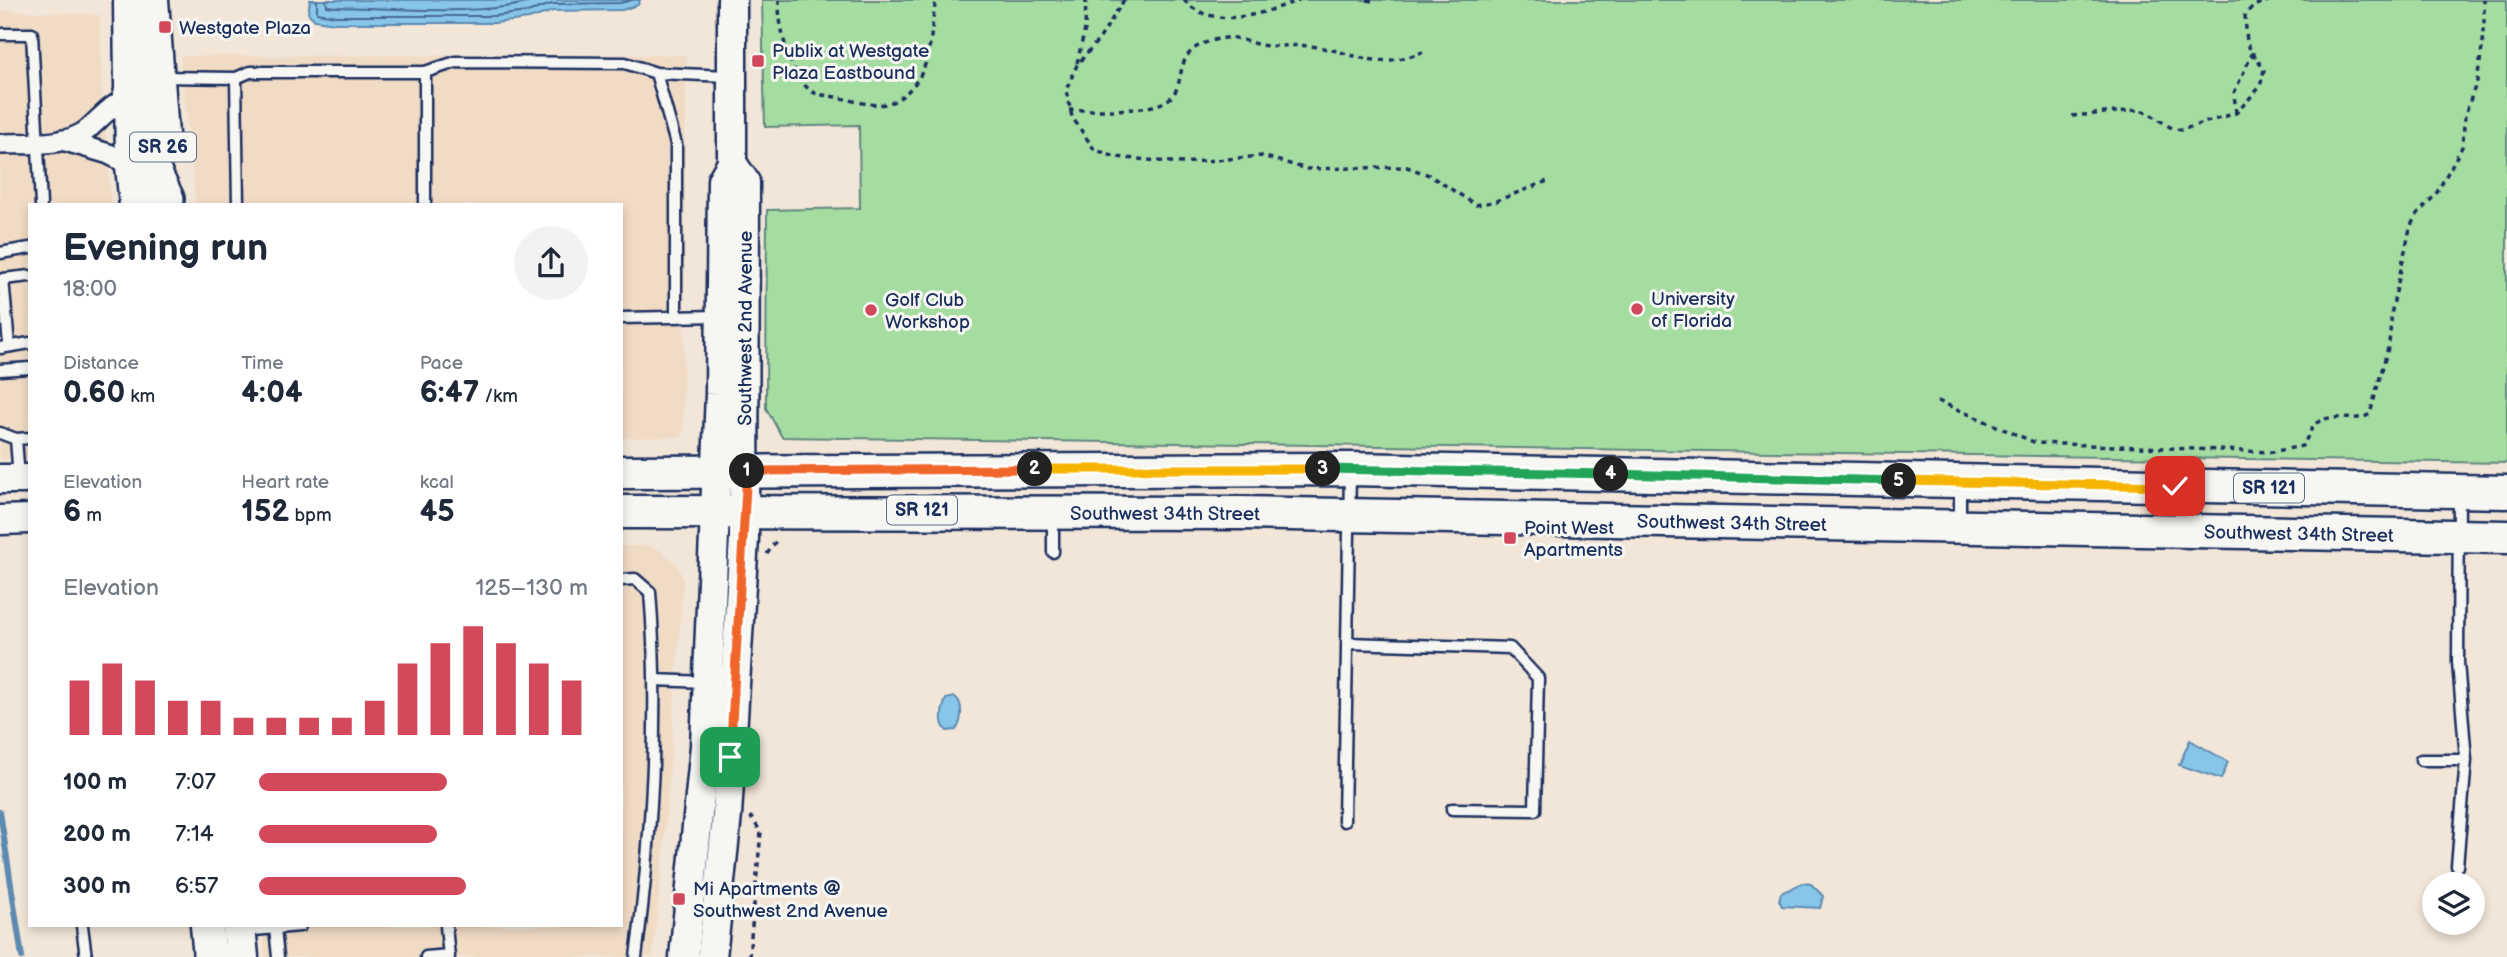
<!DOCTYPE html>
<html lang="en">
<head>
<meta charset="utf-8">
<style>
  body { margin:0; font-family:"Balsamiq Sans",sans-serif; background:#f2f2f3; color:#1f2937; height:100vh; display:flex; flex-direction:column; font-size:26px; white-space:nowrap }
  * { box-sizing:border-box; margin:0 }
  p { font-size:23px; color:#747a83 }
  .icon { flex:none; width:38px; height:38px; fill:none; stroke:currentColor; stroke-width:2; stroke-linecap:round; stroke-linejoin:round }
  .map { position:relative; flex:1; overflow:hidden }
  .panel { position:absolute; left:28px; top:203px; width:595px; height:724px; display:flex; flex-direction:column; background:#fff; border-radius:0px; box-shadow:0 4px 10px #0003 }
  .panel>* { flex:none }
  .tools { position:absolute; left:2422px; top:872px; display:grid; gap:14px }
  .tools a { display:grid; place-items:center; width:63px; height:63px; border-radius:50%; background:#fff; box-shadow:0 4px 10px #0003; font-size:35px }
  .pin { position:absolute; display:grid; place-items:center; width:60px; height:60px; color:#fff; margin:-30px; border-radius:14px; box-shadow:0 4px 10px #0006 }
  .km { position:absolute; width:35px; height:35px; margin:-18px; border-radius:50%; background:#222; color:#fff; font-size:19px; line-height:35px; text-align:center }
  .round { display:grid; place-items:center; flex:none; width:74px; height:74px; border-radius:37px; background:#f2f2f3 }
  .overview { display:flex; align-items:center; justify-content:space-between; height:119px; padding:0 35px }
  h1 { font-size:38px; font-weight:700; line-height:52px }
  .figures { display:grid; grid-template-columns:repeat(3,1fr); gap:10px; height:119px; padding:7px 35px }
  .figures div { display:grid; align-content:center }
  .figures b { font-size:30px; font-weight:700 }
  .figures small { font-size:19px; font-weight:400 }
  .figures p { font-size:19px }
  .chart { height:196px; padding:14px 35px }
  .chart p { display:flex; justify-content:space-between }
  .chart svg { width:100%; height:126px; margin-top:7px; stroke:#d1495b; stroke-width:6 }
  ul { padding:0 35px; list-style:none; font-size:23px }
  li { display:grid; grid-template-columns:112px 84px 1fr; align-items:center; height:52px }
  li i { height:18px; border-radius:9px; background:#d1495b }
  .map>svg:first-child { display:block }
  .built { fill:#f0dbc5 }
  .green { fill:#a5dda1; stroke:#608680; stroke-width:2 }
  .water { fill:#87c6e8; stroke:#5c8ab1; stroke-width:2 }
  .lines { fill:none; stroke-linecap:round; stroke-linejoin:round }
  .shore { stroke:#466b95; stroke-width:2 }
  .stream { stroke:#5c8ab1; stroke-width:6 }
  .service-casing { stroke:#1b2f5e; stroke-width:15 }
  .minor-casing { stroke:#1b2f5e; stroke-width:24 }
  .secondary-casing { stroke:#1b2f5e; stroke-width:33 }
  .primary-casing { stroke:#1b2f5e; stroke-width:37 }
  .trunk-casing { stroke:#1b2f5e; stroke-width:38 }
  .path { stroke:#1b2f5e; stroke-width:3.5; stroke-dasharray:5 5; stroke-linecap:butt }
  .service { stroke:#f6f6f2; stroke-width:10 }
  .minor { stroke:#f6f6f2; stroke-width:19 }
  .secondary { stroke:#f6f6f2; stroke-width:28 }
  .primary { stroke:#f6f6f2; stroke-width:32 }
  .trunk { stroke:#f6f6f2; stroke-width:33 }
  .split-1-casing { stroke:#fff; stroke-width:14 }
  .split-2-casing { stroke:#fff; stroke-width:14 }
  .split-3-casing { stroke:#fff; stroke-width:14 }
  .split-4-casing { stroke:#fff; stroke-width:14 }
  .split-5-casing { stroke:#fff; stroke-width:14 }
  .split-6-casing { stroke:#fff; stroke-width:14 }
  .split-1 { stroke:#f0652b; stroke-width:9 }
  .split-2 { stroke:#f0652b; stroke-width:9 }
  .split-3 { stroke:#f5b400; stroke-width:9 }
  .split-4 { stroke:#22a559; stroke-width:9 }
  .split-5 { stroke:#22a559; stroke-width:9 }
  .split-6 { stroke:#f5b400; stroke-width:9 }
  .poi-dot { fill:#d1495b; stroke:#f6f6f2; stroke-width:2.5 }
  .labels { text-anchor:middle; stroke-width:6; stroke-linejoin:round; paint-order:stroke }
  .shield { fill:#f6f6f2; stroke:#5d6b8a; stroke-width:2 }
  .shield-label { font-size:18px; font-weight:bold; fill:#1b2f5e }
  .poi-label { font-size:19px; fill:#1b2f5e; stroke:#f6f6f2; text-anchor:start }
  .street-label { font-size:19px; fill:#1b2f5e; stroke:#f6f6f2 }
</style>
</head>
<body>
<div class="map">
<svg width="2507" height="957" viewBox="0 0 2507 957">
  <rect width="100%" height="100%" fill="#f2e6d8"/>
  <filter id="ink" filterUnits="userSpaceOnUse"><feTurbulence type="fractalNoise" baseFrequency=".0143" numOctaves="2"/><feDisplacementMap in="SourceGraphic" scale="14" xChannelSelector="R" yChannelSelector="G"/><feConvolveMatrix kernelMatrix="1 2 1 2 8 2 1 2 1" color-interpolation-filters="sRGB"/></filter>
  <g filter="url(#ink)">
    <path class="built" d="M0,10L100,15L102,93L111,205H30V459H0Z
      M686,55L683,437L621,438V205H196L180,56Z
      M621,546H651L659,550L676,563L683,579L664,852L652,957H265L262,926H621Z"/>
    <path class="green" d="M762,0H2507V463L782,437L766,408L767,210L860,208L859,125L765,127Z"/>
    <path class="water" d="M310,0H640L638,5L622,10L553,11L529,19L495,23H335L315,20L308,13Z
      M955,697C964,703 962,722 956,730L947,731C939,723 942,709 946,699Z
      M2190,740L2228,762L2221,779L2179,765Z
      M1803,883L1811,884L1823,896L1820,908L1782,906L1779,900L1781,893Z"/>
    <g class="lines">
      <path class="shore" d="M317,0V13L336,16H495L527,12L552,4L620,3L632,0
        M326,0L327,6L337,7C390,8 489,17 536,0"/>
      <path class="stream" d="M0,812L22,957"/>
      <defs>
        <path id="service" d="M0,34H32L41,205
          M425,72L456,62L625,63L656,73L729,76
          M656,73L676,144V317
          M160,77L236,78L250,72H425V205
          M236,78L238,205
          M0,253L30,248
          M621,318L719,316
          M9,345L3,279L30,276
          M0,348L30,343
          M0,370L30,368
          M0,433L16,439L19,477
          M16,439L30,438
          M1053,517V552
          M1960,523V485
          M621,580L635,579L650,592C660,714 652,836 636,957
          M1347,643L1510,648L1538,678L1535,810L1452,809
          M654,680L707,682
          M2421,760H2466
          M1344,821L1350,473
          M2457,866L2466,760L2458,662L2459,496
          M82,926L86,957
          M446,926L449,957
          M275,928L278,957
          M244,931L300,926
          M426,957L449,955"/>
        <path id="minor" d="M62,140L109,154L132,166
          M0,144C26,143 66,147 87,130C103,116 110,106 130,96"/>
        <g id="secondary">
          <path d="M0,479H30"/>
          <path d="M0,520L30,519"/>
          <path d="M684,957L705,746L720,394L722,180L732,163V0"/>
          <path id="s1" d="M712,957L727,815L744,538L745,182L732,163"/>
        </g>
        <g id="primary">
          <path d="M130,0L132,166L136,205"/>
          <path d="M152,0L163,148"/>
          <path d="M621,472L1350,469L2507,492"/>
          <path id="s2" d="M621,512L1241,513L2507,537"/>
          <path d="M207,926L210,957"/>
          <path d="M239,926L242,957"/>
        </g>
        <path id="trunk" d="M130,96L149,119L152,168L167,199
          M210,956L215,957"/>
      </defs>
      <use href="#service" class="service-casing"/>
      <use href="#minor" class="minor-casing"/>
      <use href="#secondary" class="secondary-casing"/>
      <use href="#primary" class="primary-casing"/>
      <use href="#trunk" class="trunk-casing"/>
      <path class="path" d="M779,0C778,25 789,74 810,90C817,96 827,95 836,97C871,104 892,116 918,79C932,59 931,24 936,0
        M1124,0L1100,38L1077,65L1066,90L1072,117L1094,149L1115,157L1181,163L1262,156L1307,169L1407,167L1429,175L1476,205L1496,201L1550,180
        M1184,0C1213,32 1265,13 1299,0
        M1367,0L1372,1
        M1077,63L1085,29L1086,0
        M1069,110C1093,109 1150,114 1169,99C1191,81 1165,47 1225,38C1237,36 1249,43 1261,45C1277,48 1293,44 1309,46C1357,51 1370,72 1423,52
        M2236,113L2234,93L2253,52
        M2072,116L2138,110L2147,112L2170,127L2181,130L2236,113L2260,87L2264,70L2247,44L2245,15L2253,6L2271,0
        M1938,401L2036,443L2272,452L2302,446C2308,439 2310,427 2318,422C2333,412 2354,424 2370,414L2389,344L2392,310L2410,228L2415,217L2436,194L2462,147L2465,115L2477,81L2484,35V0
        M767,554L778,538
        M749,957L761,832L750,816"/>
      <use href="#service" class="service"/>
      <use href="#minor" class="minor"/>
      <use href="#secondary" class="secondary"/>
      <use href="#primary" class="primary"/>
      <use href="#trunk" class="trunk"/>
    </g>
  </g>
  <g class="lines" filter="url(#ink)">
    <defs>
      <path id="split-1" d="M730,757L747,471"/>
      <path id="split-2" d="M747,471L1035,469"/>
      <path id="split-3" d="M1035,469H1323"/>
      <path id="split-4" d="M1323,469L1611,474"/>
      <path id="split-5" d="M1611,474L1899,481"/>
      <path id="split-6" d="M1899,481L2175,486"/>
    </defs>
    <use href="#split-1" class="split-1-casing"/>
    <use href="#split-2" class="split-2-casing"/>
    <use href="#split-3" class="split-3-casing"/>
    <use href="#split-4" class="split-4-casing"/>
    <use href="#split-5" class="split-5-casing"/>
    <use href="#split-6" class="split-6-casing"/>
    <use href="#split-1" class="split-1"/>
    <use href="#split-2" class="split-2"/>
    <use href="#split-3" class="split-3"/>
    <use href="#split-4" class="split-4"/>
    <use href="#split-5" class="split-5"/>
    <use href="#split-6" class="split-6"/>
  </g>
  <g class="poi-dot">
    <rect x="158" y="20" width="14" height="14" rx="3.5"/>
    <rect x="751" y="54" width="14" height="14" rx="3.5"/>
    <circle cx="1637" cy="309" r="7"/>
    <circle cx="871" cy="310" r="7"/>
    <rect x="1503" y="531" width="14" height="14" rx="3.5"/>
    <rect x="672" y="892" width="14" height="14" rx="3.5"/>
  </g>
  <g class="labels">
    <g class="shield">
      <rect x="130" y="132.5" width="66" height="29" rx="5"/>
      <rect x="2234" y="473.5" width="70" height="29" rx="5"/>
      <rect x="887" y="495.5" width="70" height="29" rx="5"/>
    </g>
    <g class="shield-label">
      <text x="163" y="153">SR 26</text>
      <text x="2269" y="494">SR 121</text>
      <text x="922" y="516">SR 121</text>
    </g>
    <g class="poi-label">
      <text x="179" y="34">Westgate Plaza</text>
      <text x="772" y="57">Publix at Westgate<tspan x="772" dy="22">Plaza Eastbound</tspan></text>
      <text x="1651" y="305">University<tspan x="1651" dy="22">of Florida</tspan></text>
      <text x="885" y="306">Golf Club<tspan x="885" dy="22">Workshop</tspan></text>
      <text x="1524" y="534">Point West<tspan x="1524" dy="22">Apartments</tspan></text>
      <text x="693" y="895">Mi Apartments @<tspan x="693" dy="22">Southwest 2nd Avenue</tspan></text>
    </g>
    <g class="street-label">
      <text dy="7" stroke="none"><textPath href="#s1" startOffset="630">Southwest 2nd Avenue</textPath></text>
      <text dy="7" stroke="none"><textPath href="#s2" startOffset="544">Southwest 34th Street</textPath></text>
      <text dy="7" stroke="none"><textPath href="#s2" startOffset="1111">Southwest 34th Street</textPath></text>
      <text dy="7" stroke="none"><textPath href="#s2" startOffset="1678">Southwest 34th Street</textPath></text>
    </g>
  </g>
</svg>
<div class="tools">
<a><svg class="icon" aria-label="layers" viewBox="0 0 24 24"><path d="M12 4l9 5-9 5-9-5zM3 14l9 5 9-5"/></svg></a>
</div>
<div class="pin" style="left:730px;top:757px;background:#1e9e55"><svg class="icon" aria-label="arrive" viewBox="0 0 24 24"><path d="M6 21V4h12l-3 4 3 4H6"/></svg></div>
<div class="pin" style="left:2175px;top:486px;background:#d93025"><svg class="icon" aria-label="check" viewBox="0 0 24 24"><path d="M5 12l5 5 9-10"/></svg></div>
<b class="km" style="left:747px;top:471px">1</b>
<b class="km" style="left:1035px;top:469px">2</b>
<b class="km" style="left:1323px;top:469px">3</b>
<b class="km" style="left:1611px;top:474px">4</b>
<b class="km" style="left:1899px;top:481px">5</b>
<section class="panel">
<div class="overview"><div><h1>Evening run</h1><p>18:00</p></div><a class="round"><svg class="icon" aria-label="share" viewBox="0 0 24 24"><path d="M12 15V3M7 8l5-5 5 5M5 13v7h14v-7"/></svg></a></div>
<div class="figures">
<div><p>Distance</p><b>0.60<small> km</small></b></div>
<div><p>Time</p><b>4:04</b></div>
<div><p>Pace</p><b>6:47<small> /km</small></b></div>
</div>
<div class="figures">
<div><p>Elevation</p><b>6<small> m</small></b></div>
<div><p>Heart rate</p><b>152<small> bpm</small></b></div>
<div><p>kcal</p><b>45</b></div>
</div>
<div class="chart"><p><span>Elevation</span>125–130 m</p>
<svg viewBox="0 0 160 44" preserveAspectRatio="none"><path d="M5 44V25M15 44V19M25 44V25M35 44V32M45 44V32M55 44V38M65 44V38M75 44V38M85 44V38M95 44V32M105 44V19M115 44V12M125 44V6M135 44V12M145 44V19M155 44V25"/></svg>
</div>
<ul>
<li><b>100 m</b>7:07<i style="width:57%"></i></li>
<li><b>200 m</b>7:14<i style="width:54%"></i></li>
<li><b>300 m</b>6:57<i style="width:63%"></i></li>
</ul>
</section>
</div>
</body>
</html>
